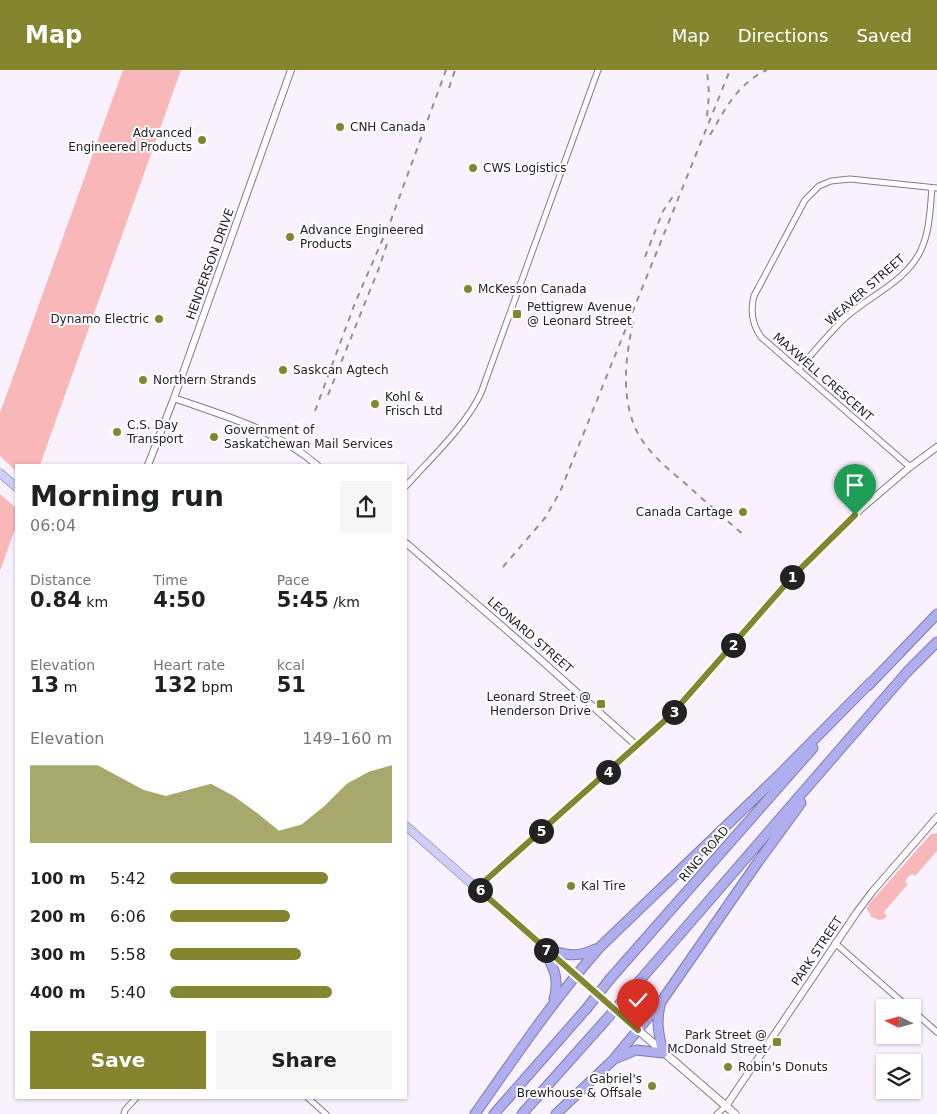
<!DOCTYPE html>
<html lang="en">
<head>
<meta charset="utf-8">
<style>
  body { margin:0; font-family:"DejaVu Sans",sans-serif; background:#f6f6f6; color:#202124; height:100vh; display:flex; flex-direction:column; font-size:19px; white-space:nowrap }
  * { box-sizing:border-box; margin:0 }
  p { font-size:16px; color:#757577 }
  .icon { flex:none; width:28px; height:28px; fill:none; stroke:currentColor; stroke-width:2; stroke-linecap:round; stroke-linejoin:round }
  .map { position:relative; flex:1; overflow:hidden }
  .details { position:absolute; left:15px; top:394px; width:392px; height:635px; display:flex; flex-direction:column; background:#fff; border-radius:0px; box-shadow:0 1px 4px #0004 }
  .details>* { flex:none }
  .needle { width:32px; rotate:276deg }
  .fabs { position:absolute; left:876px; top:929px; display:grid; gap:10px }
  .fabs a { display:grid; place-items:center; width:45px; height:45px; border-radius:0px; background:#fff; box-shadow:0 1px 4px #0004; font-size:25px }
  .pin { position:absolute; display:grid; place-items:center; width:42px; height:42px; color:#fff; margin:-51px -21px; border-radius:50% 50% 50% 0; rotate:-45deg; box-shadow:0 0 5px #0007 }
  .pin .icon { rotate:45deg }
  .km { position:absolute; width:25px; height:25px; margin:-12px; border-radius:50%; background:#222; color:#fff; font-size:14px; line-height:25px; text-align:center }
  .round { display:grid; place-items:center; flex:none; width:52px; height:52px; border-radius:0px; background:#f6f6f6 }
  .head { display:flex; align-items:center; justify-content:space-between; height:85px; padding:0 15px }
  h1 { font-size:28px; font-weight:700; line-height:38px }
  .figures { display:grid; grid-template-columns:repeat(3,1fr); gap:8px; height:85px; padding:5px 15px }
  .figures div { display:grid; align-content:center }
  .figures b { font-size:21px; font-weight:700 }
  .figures small { font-size:14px; font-weight:400 }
  .figures p { font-size:14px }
  .chart { height:140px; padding:10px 15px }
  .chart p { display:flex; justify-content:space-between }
  .chart svg { width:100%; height:90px; margin-top:5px; fill:#83852f; opacity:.7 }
  .cta { display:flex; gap:10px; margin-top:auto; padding:10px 15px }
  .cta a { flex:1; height:58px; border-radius:0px; background:#83852f; color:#fff; font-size:20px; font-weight:700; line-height:58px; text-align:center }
  .cta a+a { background:#f6f6f6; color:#202124 }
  ul { padding:0 15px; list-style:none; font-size:16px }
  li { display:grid; grid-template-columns:80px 60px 1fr; align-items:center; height:38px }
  li i { height:12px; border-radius:6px; background:#83852f }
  header { display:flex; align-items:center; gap:30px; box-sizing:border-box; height:70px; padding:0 25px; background:#83852f; color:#fff }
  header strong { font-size:24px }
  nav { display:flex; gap:28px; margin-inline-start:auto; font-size:18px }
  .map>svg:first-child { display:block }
  .green { fill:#f8b7b8 }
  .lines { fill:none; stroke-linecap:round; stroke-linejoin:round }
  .minor-casing { stroke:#87788d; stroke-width:7 }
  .tertiary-casing { stroke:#87788d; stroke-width:8 }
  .secondary-casing { stroke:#87788d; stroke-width:9 }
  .primary-casing { stroke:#7f7caa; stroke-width:9 }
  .motorway-casing { stroke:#7f7caa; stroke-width:11 }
  .minor { stroke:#fff; stroke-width:5 }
  .tertiary { stroke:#fff; stroke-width:6 }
  .secondary { stroke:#fff; stroke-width:7 }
  .primary { stroke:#cfcef5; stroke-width:8 }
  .motorway { stroke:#afaeef; stroke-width:9 }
  .rail { stroke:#968e9a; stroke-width:2; stroke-dasharray:6 6; stroke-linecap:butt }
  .motorway-bridge-casing { stroke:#7f7caa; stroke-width:11; stroke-linecap:butt }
  .motorway-bridge { stroke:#afaeef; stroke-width:9 }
  .route-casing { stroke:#fff; stroke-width:10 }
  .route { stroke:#83852f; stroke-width:6 }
  .poi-dot { fill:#83852f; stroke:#fff; stroke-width:2 }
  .labels { text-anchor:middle; stroke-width:4; stroke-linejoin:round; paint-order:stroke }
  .poi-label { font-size:12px; fill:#262029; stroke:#fff; text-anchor:start }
  .street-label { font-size:12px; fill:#262029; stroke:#fff }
</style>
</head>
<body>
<header>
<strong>Map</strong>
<nav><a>Map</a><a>Directions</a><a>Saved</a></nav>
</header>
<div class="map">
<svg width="937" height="1044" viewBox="0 0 937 1044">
  <rect width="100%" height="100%" fill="#faf1ff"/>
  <path class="green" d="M123,0H181L40,395H16V401L0,386V343Z
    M0,424L16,438V456L0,501Z
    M937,763V781L915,806L912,804L908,807L905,812L908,814L884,842L887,846L884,849L879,850L870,846L871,844L868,842L867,838L869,834L931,764Z"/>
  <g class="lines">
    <defs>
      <path id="minor" d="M798,300C814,282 828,264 845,248C869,226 905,212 920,182C930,162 930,139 932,118
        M910,397L761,267C752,254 750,241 754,226L805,130L819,116L831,111L850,109L937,118
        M406,416C431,388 465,357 481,323L598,0
        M835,873L909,938
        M912,940L937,962
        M308,1028L326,1044
        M124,1044L125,1040L136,1028
        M717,1044L726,1036"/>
      <path id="tertiary" d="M174,328C224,346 275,359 317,395
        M148,395L174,328L291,0
        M406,473L533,583L637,676
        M477,817L671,645L792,507L862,438L910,397L937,377
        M726,1036L857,842L872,822L937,747"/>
      <path id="secondary" d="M638,960L735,1044"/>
      <path id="primary" d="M0,403L16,417
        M406,756L638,960"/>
      <path id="motorway" d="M868,616L937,544
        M543,878C561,884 577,889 595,879
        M543,878C553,897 560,907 554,929
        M610,909L813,678
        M629,923L907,602L937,572
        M617,988L636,980L663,983C659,966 656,953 660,936
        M475,1044C515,987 554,929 600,877L779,705L871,612
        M494,1044L587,938
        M522,1044L605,951
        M556,1044L613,990L661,932L758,792L801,733"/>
    </defs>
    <use href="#minor" class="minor-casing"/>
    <use href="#tertiary" class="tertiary-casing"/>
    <use href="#secondary" class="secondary-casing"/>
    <use href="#primary" class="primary-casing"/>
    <use href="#motorway" class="motorway-casing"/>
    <use href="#minor" class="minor"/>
    <use href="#tertiary" class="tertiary"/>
    <use href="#secondary" class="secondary"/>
    <use href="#primary" class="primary"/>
    <use href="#motorway" class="motorway"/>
    <path class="rail" d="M449,18L455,0
      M707,46L709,24L707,0
      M710,65C725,39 738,13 767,0
      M645,187L663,141L676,122
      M633,252C626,286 621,322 634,355C644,380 667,398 687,415C706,432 725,449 745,466
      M328,325L379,198L387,174
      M315,341L355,233L391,150L446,0
      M503,497L545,448L560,422L730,0"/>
    <defs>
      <path id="motorway-bridge" d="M587,938L610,909
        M605,951L629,923"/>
    </defs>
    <use href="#motorway-bridge" class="motorway-bridge-casing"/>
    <use href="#motorway-bridge" class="motorway-bridge"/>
  </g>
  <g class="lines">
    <defs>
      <path id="route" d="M638,960L477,818L671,645L792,507L855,445"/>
    </defs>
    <use href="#route" class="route-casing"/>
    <use href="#route" class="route"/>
  </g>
  <g class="poi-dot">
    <circle cx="340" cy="57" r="5"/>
    <circle cx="202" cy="70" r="5"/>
    <circle cx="473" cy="98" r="5"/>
    <circle cx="290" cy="167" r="5"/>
    <circle cx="468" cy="219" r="5"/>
    <rect x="512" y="239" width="10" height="10" rx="2.5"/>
    <circle cx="159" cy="249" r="5"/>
    <circle cx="283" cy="300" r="5"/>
    <circle cx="143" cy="310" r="5"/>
    <circle cx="375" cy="334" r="5"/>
    <circle cx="117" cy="362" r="5"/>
    <circle cx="214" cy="367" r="5"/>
    <circle cx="743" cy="442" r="5"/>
    <rect x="596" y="629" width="10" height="10" rx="2.5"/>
    <circle cx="571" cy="816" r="5"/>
    <rect x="772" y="967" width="10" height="10" rx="2.5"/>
    <circle cx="728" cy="997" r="5"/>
    <circle cx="652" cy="1016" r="5"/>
  </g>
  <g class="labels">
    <g class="poi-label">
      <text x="350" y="61">CNH Canada</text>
      <text x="192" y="67" text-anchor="end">Advanced<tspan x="192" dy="14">Engineered Products</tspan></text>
      <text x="483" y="102">CWS Logistics</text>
      <text x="300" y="164">Advance Engineered<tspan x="300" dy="14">Products</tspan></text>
      <text x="478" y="223">McKesson Canada</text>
      <text x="527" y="241">Pettigrew Avenue<tspan x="527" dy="14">@ Leonard Street</tspan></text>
      <text x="149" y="253" text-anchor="end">Dynamo Electric</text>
      <text x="293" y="304">Saskcan Agtech</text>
      <text x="153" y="314">Northern Strands</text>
      <text x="385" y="331">Kohl &amp;<tspan x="385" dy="14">Frisch Ltd</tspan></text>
      <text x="127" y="359">C.S. Day<tspan x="127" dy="14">Transport</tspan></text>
      <text x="224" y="364">Government of<tspan x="224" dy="14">Saskatchewan Mail Services</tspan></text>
      <text x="733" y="446" text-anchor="end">Canada Cartage</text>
      <text x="591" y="631" text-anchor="end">Leonard Street @<tspan x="591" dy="14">Henderson Drive</tspan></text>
      <text x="581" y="820">Kal Tire</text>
      <text x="767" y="969" text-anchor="end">Park Street @<tspan x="767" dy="14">McDonald Street</tspan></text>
      <text x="738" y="1001">Robin's Donuts</text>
      <text x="642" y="1013" text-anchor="end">Gabriel's<tspan x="642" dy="14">Brewhouse &amp; Offsale</tspan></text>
    </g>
    <g class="street-label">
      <text transform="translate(210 194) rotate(-70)" y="4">HENDERSON DRIVE</text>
      <text transform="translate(865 220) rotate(-41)" y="4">WEAVER STREET</text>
      <text transform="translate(823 307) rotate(41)" y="4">MAXWELL CRESCENT</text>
      <text transform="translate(530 565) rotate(41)" y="4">LEONARD STREET</text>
      <text transform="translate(704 784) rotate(-49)" y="4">RING ROAD</text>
      <text transform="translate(817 881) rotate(-56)" y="4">PARK STREET</text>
    </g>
  </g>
</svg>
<div class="fabs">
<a><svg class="needle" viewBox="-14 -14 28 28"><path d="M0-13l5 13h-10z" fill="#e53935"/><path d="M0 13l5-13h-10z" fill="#757577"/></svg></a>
<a><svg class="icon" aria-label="layers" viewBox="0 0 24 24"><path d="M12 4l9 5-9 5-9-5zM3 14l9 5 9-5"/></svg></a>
</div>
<div class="pin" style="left:855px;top:445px;background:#1e9e55"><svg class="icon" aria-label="arrive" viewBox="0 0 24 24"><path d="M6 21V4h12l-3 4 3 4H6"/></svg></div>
<div class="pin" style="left:638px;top:960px;background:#d93025"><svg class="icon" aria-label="check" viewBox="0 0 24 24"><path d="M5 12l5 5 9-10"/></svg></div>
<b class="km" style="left:792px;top:507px">1</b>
<b class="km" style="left:733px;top:575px">2</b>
<b class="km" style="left:674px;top:642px">3</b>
<b class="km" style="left:608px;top:702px">4</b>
<b class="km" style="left:541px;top:761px">5</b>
<b class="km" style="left:480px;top:820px">6</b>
<b class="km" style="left:546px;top:880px">7</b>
<section class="details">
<div class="head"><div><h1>Morning run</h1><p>06:04</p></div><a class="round"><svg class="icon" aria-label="share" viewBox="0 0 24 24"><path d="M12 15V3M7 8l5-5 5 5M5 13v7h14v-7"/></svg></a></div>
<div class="figures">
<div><p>Distance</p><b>0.84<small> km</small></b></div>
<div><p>Time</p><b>4:50</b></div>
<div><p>Pace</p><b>5:45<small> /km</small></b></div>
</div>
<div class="figures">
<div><p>Elevation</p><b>13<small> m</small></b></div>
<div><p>Heart rate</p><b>132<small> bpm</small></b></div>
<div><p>kcal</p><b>51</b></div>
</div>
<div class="chart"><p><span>Elevation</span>149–160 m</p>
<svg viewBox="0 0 160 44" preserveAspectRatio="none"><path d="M0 44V6L10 6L20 6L30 6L40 12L50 18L60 21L70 18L80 15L90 21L100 29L110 38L120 35L130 26L140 15L150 9L160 6V44z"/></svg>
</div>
<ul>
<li><b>100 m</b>5:42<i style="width:71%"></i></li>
<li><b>200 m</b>6:06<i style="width:54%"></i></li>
<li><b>300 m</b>5:58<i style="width:59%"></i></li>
<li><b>400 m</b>5:40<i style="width:73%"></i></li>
</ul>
<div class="cta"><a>Save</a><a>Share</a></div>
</section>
</div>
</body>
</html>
